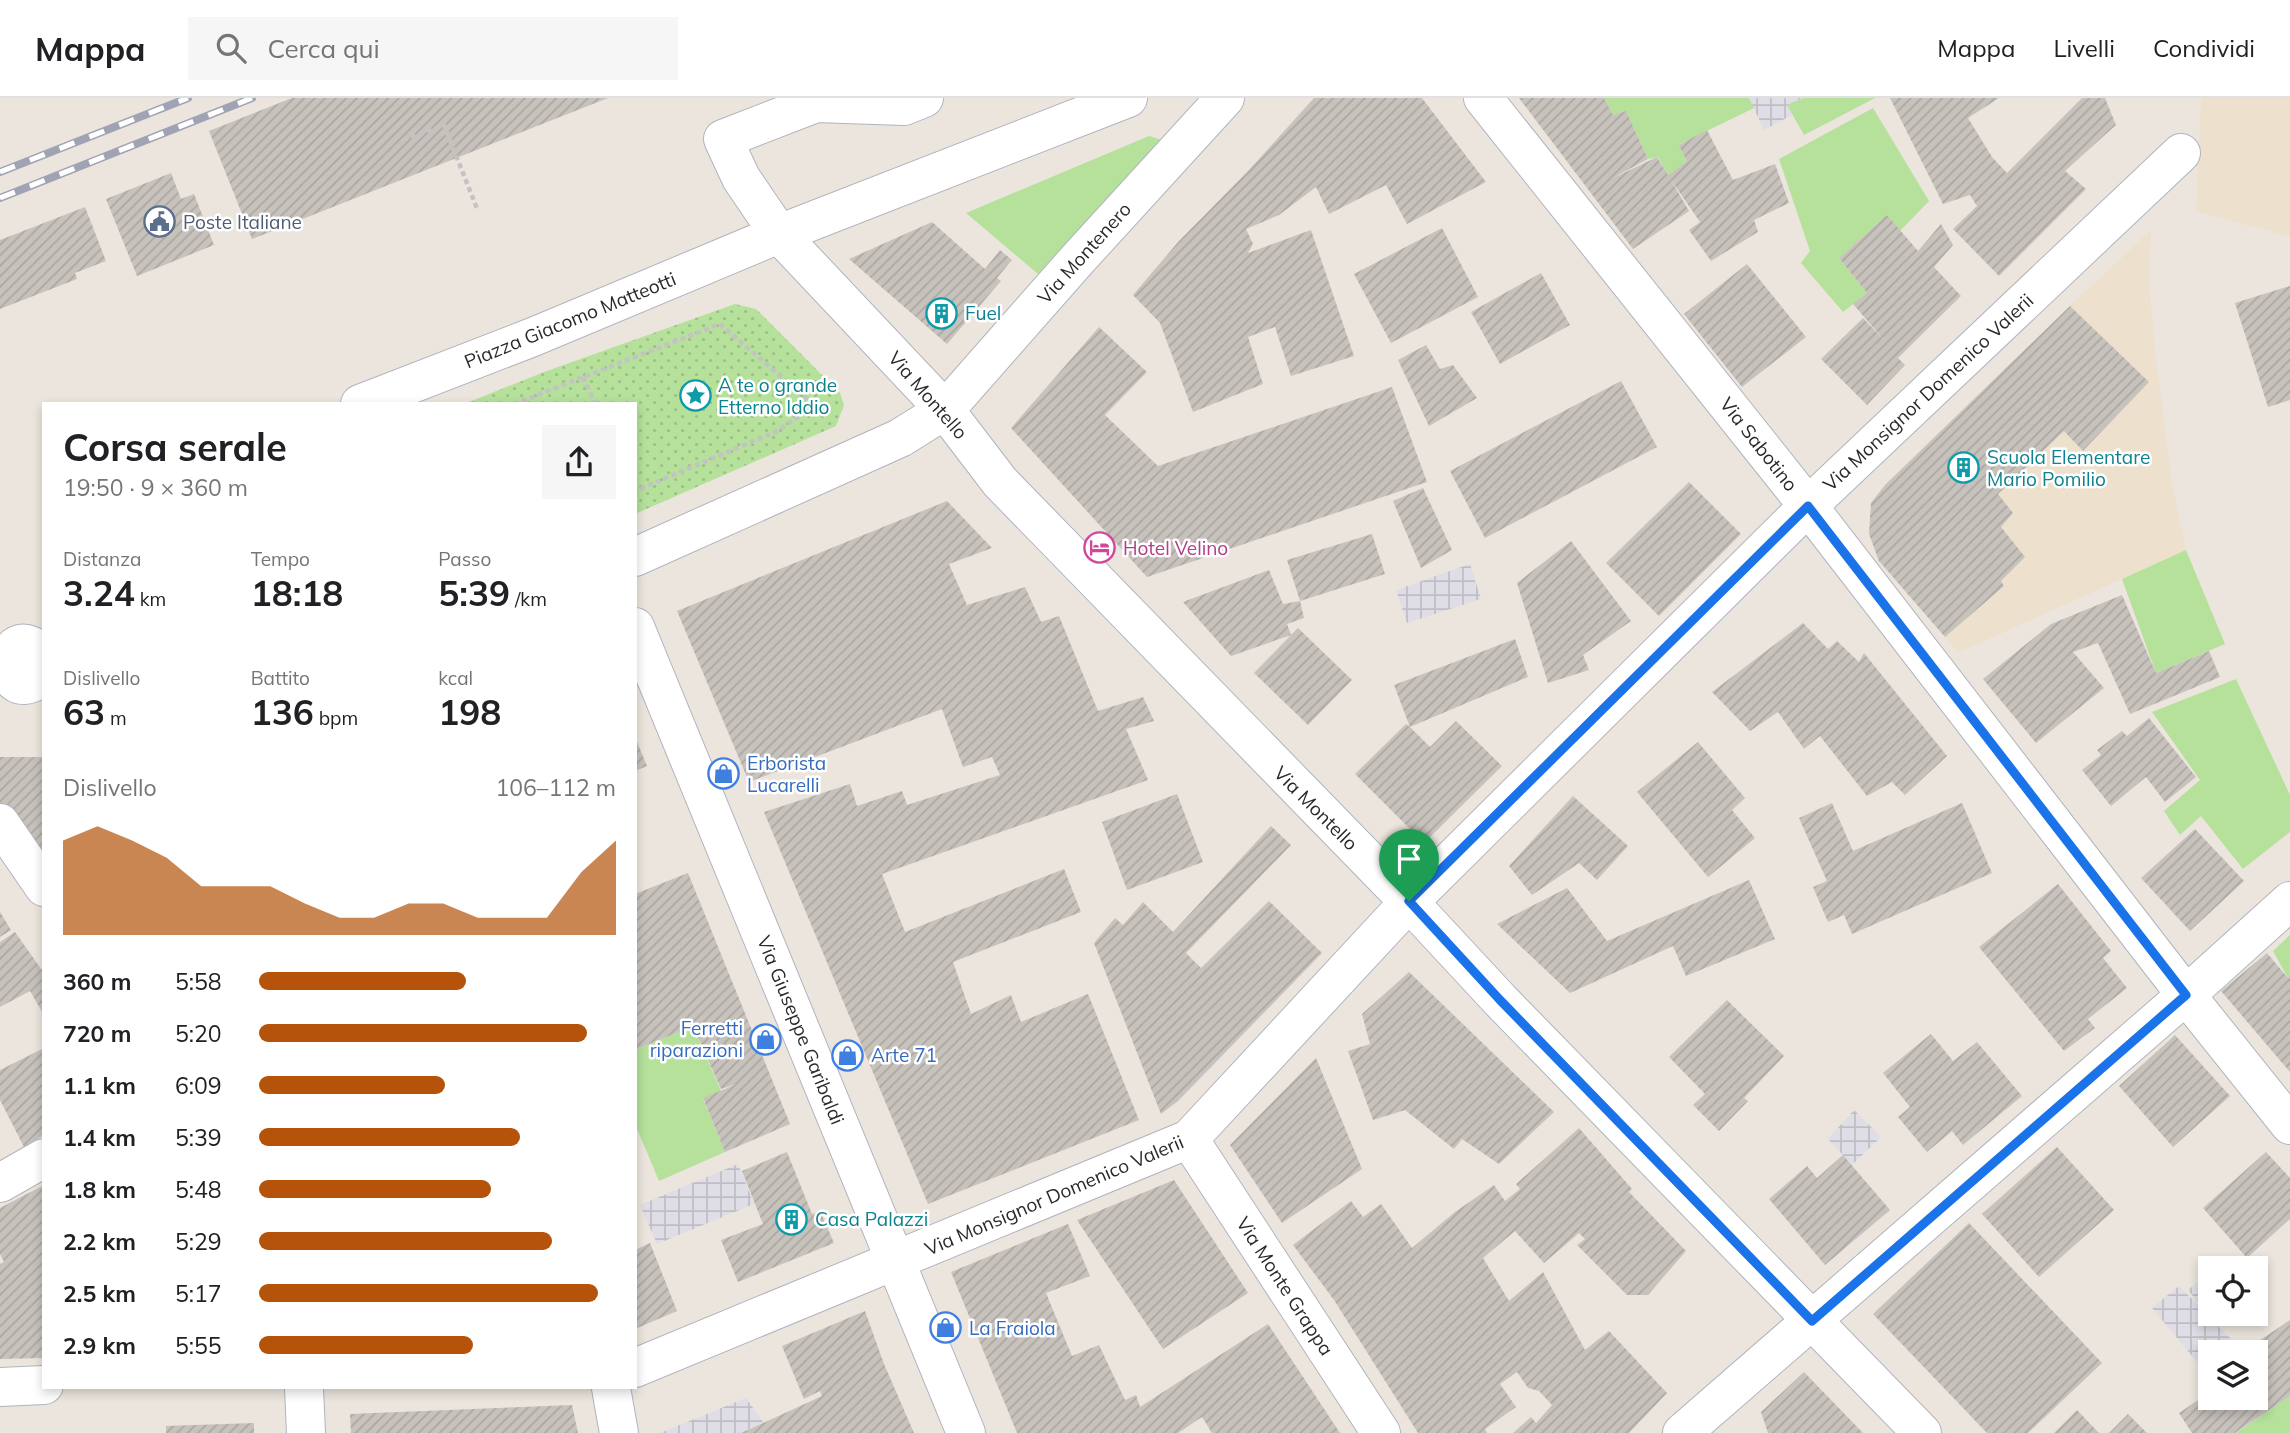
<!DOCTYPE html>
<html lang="it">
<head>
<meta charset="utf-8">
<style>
  body { margin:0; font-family:Mulish,sans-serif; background:#f6f6f6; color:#202124; height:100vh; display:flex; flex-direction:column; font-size:26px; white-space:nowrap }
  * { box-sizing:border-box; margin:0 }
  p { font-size:23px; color:#757577 }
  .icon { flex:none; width:38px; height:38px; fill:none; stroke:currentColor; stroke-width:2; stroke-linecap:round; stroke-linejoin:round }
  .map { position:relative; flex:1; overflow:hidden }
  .sheet { position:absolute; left:42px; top:304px; width:595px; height:987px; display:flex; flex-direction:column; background:#fff; border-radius:0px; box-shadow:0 4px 10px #0003 }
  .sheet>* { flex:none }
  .controls { position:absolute; left:2198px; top:1158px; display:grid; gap:14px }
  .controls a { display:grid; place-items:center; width:70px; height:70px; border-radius:0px; background:#fff; box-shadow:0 4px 10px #0003; font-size:35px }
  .pin { position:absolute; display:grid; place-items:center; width:60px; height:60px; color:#fff; margin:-72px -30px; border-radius:50% 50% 50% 0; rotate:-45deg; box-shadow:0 0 7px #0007 }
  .pin .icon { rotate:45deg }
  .round { display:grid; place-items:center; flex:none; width:74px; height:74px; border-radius:0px; background:#f6f6f6 }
  .head { display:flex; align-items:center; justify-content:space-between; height:119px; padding:0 21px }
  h1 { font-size:38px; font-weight:700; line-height:52px }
  .metrics { display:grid; grid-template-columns:repeat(3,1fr); gap:10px; height:119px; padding:7px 21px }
  .metrics div { display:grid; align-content:center }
  .metrics b { font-size:35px; font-weight:700 }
  .metrics small { font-size:19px; font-weight:400 }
  .metrics p { font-size:19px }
  .chart { height:196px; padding:14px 21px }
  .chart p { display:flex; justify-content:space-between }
  .chart svg { width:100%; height:126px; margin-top:7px; fill:#b45309; opacity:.7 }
  ul { padding:0 21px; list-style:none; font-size:23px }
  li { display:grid; grid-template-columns:112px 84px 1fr; align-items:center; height:52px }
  li i { height:18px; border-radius:9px; background:#b45309 }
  header { display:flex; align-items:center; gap:42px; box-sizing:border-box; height:98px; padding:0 35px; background:#fff; border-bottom:2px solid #e0e0e0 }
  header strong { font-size:33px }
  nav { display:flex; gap:38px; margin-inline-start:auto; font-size:24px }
  .search { width:490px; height:63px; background:#f6f6f6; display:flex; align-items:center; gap:18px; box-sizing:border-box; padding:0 24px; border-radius:0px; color:#757577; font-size:26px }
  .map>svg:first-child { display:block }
  .industrial { fill:url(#industrial-grid) }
  .education { fill:#ede1cd }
  .grass { fill:#b5e19b }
  .garden { fill:url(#garden-dots) }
  .building { fill:url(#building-hatch) }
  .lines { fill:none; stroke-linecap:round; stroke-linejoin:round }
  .minor-casing { stroke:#b0b4be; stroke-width:40 }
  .path { stroke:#c3c3c3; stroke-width:4.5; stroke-dasharray:5 3.5; stroke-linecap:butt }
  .minor { stroke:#fff; stroke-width:38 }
  .rail-casing { stroke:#a0a3b4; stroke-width:8 }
  .rail { stroke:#fff; stroke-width:5; stroke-dasharray:16; stroke-linecap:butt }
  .route-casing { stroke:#fff; stroke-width:14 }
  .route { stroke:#1a73e8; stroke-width:9 }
  .labels { text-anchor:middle; stroke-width:5; stroke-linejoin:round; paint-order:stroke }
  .service-label { font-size:19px; fill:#4e5e75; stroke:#fff; text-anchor:start }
  .street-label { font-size:19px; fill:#2a2a2a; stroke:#fff }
  .culture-label { font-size:19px; fill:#0d838f; stroke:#fff; text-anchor:start }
  .hotel-label { font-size:19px; fill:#b23c85; stroke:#fff; text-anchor:start }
  .shop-label { font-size:19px; fill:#366cbe; stroke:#fff; text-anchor:start }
</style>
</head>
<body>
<header>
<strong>Mappa</strong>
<div class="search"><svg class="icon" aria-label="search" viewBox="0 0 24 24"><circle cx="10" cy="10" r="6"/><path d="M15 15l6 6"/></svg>Cerca qui</div>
<nav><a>Mappa</a><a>Livelli</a><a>Condividi</a></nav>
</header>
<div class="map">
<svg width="2290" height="1335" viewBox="0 0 2290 1335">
  <defs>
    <pattern id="industrial-grid" width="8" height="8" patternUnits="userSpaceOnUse" patternTransform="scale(1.75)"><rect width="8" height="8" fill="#dfdde5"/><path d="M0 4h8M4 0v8" fill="none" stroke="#c0bec5"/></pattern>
    <pattern id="garden-dots" width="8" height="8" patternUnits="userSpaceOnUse" patternTransform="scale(1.75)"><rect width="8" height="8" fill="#b5e19b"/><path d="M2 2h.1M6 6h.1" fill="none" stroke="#9cc186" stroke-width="1.8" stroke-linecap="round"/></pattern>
    <pattern id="building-hatch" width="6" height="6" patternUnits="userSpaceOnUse" patternTransform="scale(1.75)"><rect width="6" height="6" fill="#c7c2bc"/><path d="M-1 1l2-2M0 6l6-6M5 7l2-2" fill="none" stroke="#aba7a2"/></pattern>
  </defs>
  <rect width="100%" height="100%" fill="#ece5dd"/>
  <path class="industrial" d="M1749,0H1803L1787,7L1792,17L1764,32Z
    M1470,466L1481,501L1407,525L1396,492Z
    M1854,1012L1881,1039L1852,1067L1828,1041Z
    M738,1066L754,1106L657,1146L640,1107Z
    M2210,1174V1216H2216L2211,1221L2243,1253L2210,1255V1275L2208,1277L2152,1210L2179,1188L2206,1215L2188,1192Z
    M746,1300L763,1324L741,1335H660Z"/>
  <path class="education" d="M2201,0H2290V139L2196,113Z
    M2151,132L2149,183L2156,260L2171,380L2186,452L1958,555L1945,539L2004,488L2001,483L2025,460L2001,429L1998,396L2064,333L2084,353L2149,284L2070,208Z"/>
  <path class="grass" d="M1604,0H1749L1754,10L1680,46L1687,63L1668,77L1658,59L1648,61L1626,13L1613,17Z
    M1803,0H1875L1804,37L1787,7Z
    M1873,10L1929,103L1900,133L1887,117L1839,160L1867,195L1843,214L1801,165L1810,153L1779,61Z
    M1149,38L1162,42L1038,176L966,115Z
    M2186,452L2225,546L2156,575L2122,481Z
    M2236,581L2290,697V734L2243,771L2201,718L2180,737L2164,713L2200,682L2152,614Z
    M2290,837V878L2288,880L2273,853Z
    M693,928L721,993L703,1001L725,1054L659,1083L635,1026V952Z
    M2290,1298V1335H2236Z"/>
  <path class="garden" d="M735,206L756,211L840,295L844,307L836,328L635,416V306H464L544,274Z"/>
  <path class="building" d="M292,0H608L252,141L209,33Z
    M1314,0H1422L1486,84L1407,126L1386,87L1329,116L1316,89L1279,117L1246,131L1253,146L1248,155L1311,132L1354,258L1291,278L1275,229L1248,239L1263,286L1193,314L1160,225L1133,197L1179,143L1248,73Z
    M1519,0H1604L1613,17L1626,13L1648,61L1611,81L1657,59L1668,77L1687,63L1679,47L1707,32L1733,82L1775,66L1789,105L1754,122L1758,134L1711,163L1689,132L1700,124L1671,82L1689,113L1633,151Z
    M1890,0H1999L1968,20L1992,59L2007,75L2082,0H2105L2116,27L2065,73L2086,91L1999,178L1953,131L1977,108L1970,97L1943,106Z
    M171,75L181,101L194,96L214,147L137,178L106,101Z
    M85,109L106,163L75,175L77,181L0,211V142Z
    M1887,117L1918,153L1941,126L1953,147L1934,169L1961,198L1898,260L1905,267L1867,307L1821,261L1863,220L1884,242L1853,206L1867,195L1839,160Z
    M932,124L985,171L1000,152L1012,162L997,180L1001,183L947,246L849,161Z
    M1442,130L1478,199L1391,245L1354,176Z
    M1747,166L1806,239L1742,289L1684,216Z
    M1541,175L1570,227L1500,266L1471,214Z
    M2290,188V302L2268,309L2235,205Z
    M2070,208L2149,284L2083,353L2064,333L1998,396L2013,415L2001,429L2025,459L2001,483L2004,488L1945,539L1879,463L1869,436L1871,405L1885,387Z
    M1099,229L1147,274L1105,317L1158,368L1392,289L1427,384L1147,479L1011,330Z
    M1426,247L1440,271L1453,267L1477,300L1429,328L1398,262Z
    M1621,283L1657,349L1485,440L1450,373Z
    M1689,384L1741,436L1659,518L1606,465Z
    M1423,390L1452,452L1421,470L1393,403Z
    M947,403L992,450L949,466L967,507L1025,489L1041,524L1059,518L1098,613L1143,599L1154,623L1126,631L1148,682L882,776L905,834L1064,771L1081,814L953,864L971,916L1011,897L1021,924L1088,896L1139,1022L928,1106L764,714L850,686L857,708L902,693L907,707L1000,677L992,659L963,669L942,611L749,684L677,513Z
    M1372,436L1385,476L1300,503L1287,462Z
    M1571,443L1631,523L1583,557L1589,572L1548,585L1517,485Z
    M1269,472L1283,506L1300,503L1304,520L1287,526L1291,537L1231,558L1183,504Z
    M2122,497L2156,575L2209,553L2220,579L2130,616L2098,545L2073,554L2104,590L2036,645L1983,581L2051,526Z
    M1803,525L1828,551L1837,543L1859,564L1864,555L1947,658L1905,697L1892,684L1867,698L1820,638L1804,651L1778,614L1750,633L1712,594Z
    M1298,530L1352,582L1308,627L1254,575Z
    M1515,541L1528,579L1410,629L1430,649L1456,623L1502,668L1424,745L1355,676L1406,626L1410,629L1394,587Z
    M2149,620L2196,679L2165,704L2146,679L2111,708L2082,672L2101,657L2097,652L2122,633L2127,638Z
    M635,639L647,668L635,673Z
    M1698,644L1745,700L1732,712L1755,740L1708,779L1637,694Z
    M0,659H44V775L0,713Z
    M1177,696L1203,764L1127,792L1102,724Z
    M1573,698L1628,748L1597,782L1579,765L1532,797L1509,768Z
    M1832,705L1853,753L1962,705L1992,775L1852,836L1844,817L1828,824L1813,789L1827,783L1799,720Z
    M1271,728L1291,747L1186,855L1201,870L1269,803L1322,855L1178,1003L1161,1016L1094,845L1115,820L1123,827L1143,804L1173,834Z
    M2195,731L2244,783L2190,833L2141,780Z
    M688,775L790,1026L725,1054L703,1000L737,986L721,991L693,928L635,952V796Z
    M1749,782L1775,841L1686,878L1673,848L1570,895L1497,826L1567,790L1607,843Z
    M2058,786L2111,853L2103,860L2127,890L2088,921L2095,930L2064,953L1979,849Z
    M0,814L11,832L0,839Z
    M15,834L44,875V917L30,893L0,909V844Z
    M2267,855L2288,880L2290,878V974L2221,893Z
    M1409,874L1554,1014L1499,1066L1462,1041L1454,1051L1405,1012L1373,1022L1348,953L1370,946L1362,916Z
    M1727,902L1784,958L1744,1000L1748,1003L1719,1033L1693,1007L1705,996L1669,959Z
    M1931,936L1953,963L1977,944L2022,998L1963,1047L1952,1033L1927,1054L1898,1019L1910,1009L1883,975Z
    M2175,937L2230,998L2173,1049L2119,988Z
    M44,950V1037L24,1049L0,1002V972Z
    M1316,960L1362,1071L1282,1125L1230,1047Z
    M1579,1030L1632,1091L1629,1094L1686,1153L1648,1197H1627L1577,1147L1585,1141L1579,1135L1544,1165L1515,1133L1483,1160L1509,1203L1543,1174L1585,1252L1609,1233L1667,1295L1629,1335H1513L1531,1319L1536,1325L1552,1307L1539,1293L1528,1290L1517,1274L1500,1286L1516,1309L1485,1331L1487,1335H1418L1334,1202L1293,1147L1351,1103L1363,1119L1381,1106L1412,1150L1455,1114L1494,1087L1505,1103L1520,1091L1516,1086Z
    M2057,1049L2114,1112L2039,1179L1982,1116Z
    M787,1054L812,1116L820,1113L834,1145L738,1184L721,1142L763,1126L742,1073Z
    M2266,1054L2290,1080V1121L2247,1160L2203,1110Z
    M1843,1057L1890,1112L1825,1167L1769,1101L1807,1068L1817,1080Z
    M1174,1082L1248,1195L1163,1251L1077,1122Z
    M44,1087V1260L0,1261V1166L4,1164L0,1156V1110Z
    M1969,1125L2102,1265L2028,1335H1987L1873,1216Z
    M1068,1126L1090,1178L1046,1195L1072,1258L1099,1247L1125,1302L1136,1297L1140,1309L1268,1226L1340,1335H1212L1202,1319L1178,1335H1017L951,1174Z
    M650,1145L677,1213L635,1231V1152Z
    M865,1213L884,1266L914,1335H741L822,1298L820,1293L804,1301L782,1248Z
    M2290,1222V1298L2235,1335H2192L2179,1315L2210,1294V1300H2256V1255H2241Z
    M1804,1274L1863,1335H1768L1761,1314Z
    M572,1307L578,1335H351L350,1316Z
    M2077,1312L2099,1335H2054Z
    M2128,1316L2147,1335H2109Z
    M254,1325V1335H166V1328Z"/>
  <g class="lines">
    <defs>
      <path id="minor" d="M924,0L904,8L816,5L723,41L741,80L779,136L945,312L1000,384L1409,804L1500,902L1922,1335
        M1483,0L1808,408L2186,897L2290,1027
        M360,306L533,239L779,136L1128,0
        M635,459L900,340L945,312L1077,162L1225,0
        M635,529L966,1335
        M44,564C41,556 38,550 30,547C0,535 0,604 36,583L44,569
        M0,725L44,789
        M1189,1041L1381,1335
        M0,1085L44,1060
        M635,1270L1189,1041L1409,804L1808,408L2181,55
        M0,1289L44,1287
        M304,1290L306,1335
        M611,1290L619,1335
        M1682,1335L2186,897L2290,803"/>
    </defs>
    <use href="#minor" class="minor-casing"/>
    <path class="path" d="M403,42L444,27L478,113
      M583,279L595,306
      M514,306L720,226L815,308L775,334L635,393"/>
    <use href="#minor" class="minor"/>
    <defs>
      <path id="rail" d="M0,74L188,0
        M0,100L252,0"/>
    </defs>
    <use href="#rail" class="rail-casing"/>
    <use href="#rail" class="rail"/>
  </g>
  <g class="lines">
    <defs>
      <path id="route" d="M1808,408L2186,897L1812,1223L1500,902L1409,803Z"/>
    </defs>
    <use href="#route" class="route-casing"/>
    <use href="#route" class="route"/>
  </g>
  <defs>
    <symbol id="civic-ring" viewBox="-11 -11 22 22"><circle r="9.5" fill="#fff" stroke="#5c6f8a" stroke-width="1.5"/><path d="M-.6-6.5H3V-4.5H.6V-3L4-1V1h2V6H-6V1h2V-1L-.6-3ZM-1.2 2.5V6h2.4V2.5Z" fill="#5c6f8a"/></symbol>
    <symbol id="building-ring" viewBox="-11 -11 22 22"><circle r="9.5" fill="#fff" stroke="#0f9aa8" stroke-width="1.5"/><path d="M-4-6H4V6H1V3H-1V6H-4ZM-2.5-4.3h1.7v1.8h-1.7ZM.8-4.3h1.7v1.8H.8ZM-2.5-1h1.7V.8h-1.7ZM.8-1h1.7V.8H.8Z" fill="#0f9aa8"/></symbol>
    <symbol id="sight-ring" viewBox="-11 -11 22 22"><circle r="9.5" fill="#fff" stroke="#0f9aa8" stroke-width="1.5"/><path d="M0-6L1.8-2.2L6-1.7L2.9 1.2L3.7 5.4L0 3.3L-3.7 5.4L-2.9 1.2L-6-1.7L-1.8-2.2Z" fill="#0f9aa8"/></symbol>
    <symbol id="hotel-ring" viewBox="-11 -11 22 22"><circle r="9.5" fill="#fff" stroke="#d1479c" stroke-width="1.5"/><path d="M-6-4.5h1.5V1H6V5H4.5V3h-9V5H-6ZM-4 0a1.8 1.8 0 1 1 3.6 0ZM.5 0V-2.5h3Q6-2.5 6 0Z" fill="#d1479c"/></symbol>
    <symbol id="shop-ring" viewBox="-11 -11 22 22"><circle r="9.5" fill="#fff" stroke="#3f7fe0" stroke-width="1.5"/><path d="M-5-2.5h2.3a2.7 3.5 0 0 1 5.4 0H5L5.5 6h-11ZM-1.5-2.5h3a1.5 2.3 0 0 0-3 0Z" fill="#3f7fe0"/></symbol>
  </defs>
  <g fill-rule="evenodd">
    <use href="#civic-ring" x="142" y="106" width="35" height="35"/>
    <use href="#building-ring" x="924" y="198" width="35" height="35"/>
    <use href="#sight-ring" x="678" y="280" width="35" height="35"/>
    <use href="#building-ring" x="1946" y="352" width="35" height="35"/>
    <use href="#hotel-ring" x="1082" y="432" width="35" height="35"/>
    <use href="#shop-ring" x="706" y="658" width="35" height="35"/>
    <use href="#shop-ring" x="748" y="924" width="35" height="35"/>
    <use href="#shop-ring" x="830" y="940" width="35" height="35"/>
    <use href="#building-ring" x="774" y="1104" width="35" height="35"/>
    <use href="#shop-ring" x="928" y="1212" width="35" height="35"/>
  </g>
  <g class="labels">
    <g class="service-label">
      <text x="183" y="131">Poste Italiane</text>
    </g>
    <g class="street-label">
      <text transform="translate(1084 155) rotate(-48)" y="7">Via Montenero</text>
      <text transform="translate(570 222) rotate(-22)" y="7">Piazza Giacomo Matteotti</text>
      <text transform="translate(1928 294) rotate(-43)" y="7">Via Monsignor Domenico Valerii</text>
      <text transform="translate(928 297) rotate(49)" y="7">Via Montello</text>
      <text transform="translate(1759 346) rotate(52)" y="7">Via Sabotino</text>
      <text transform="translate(1316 710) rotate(45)" y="7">Via Montello</text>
      <text transform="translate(801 932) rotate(68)" y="7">Via Giuseppe Garibaldi</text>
      <text transform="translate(1054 1097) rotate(-23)" y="7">Via Monsignor Domenico Valerii</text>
      <text transform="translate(1285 1188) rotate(57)" y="7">Via Monte Grappa</text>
    </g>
    <g class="culture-label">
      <text x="965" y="222">Fuel</text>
      <text x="718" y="294">A te o grande<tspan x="718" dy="22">Etterno Iddio</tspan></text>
      <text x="1987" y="366">Scuola Elementare<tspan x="1987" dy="22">Mario Pomilio</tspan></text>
      <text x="815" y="1128">Casa Palazzi</text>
    </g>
    <g class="hotel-label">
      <text x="1123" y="457">Hotel Velino</text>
    </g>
    <g class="shop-label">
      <text x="747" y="672">Erborista<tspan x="747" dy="22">Lucarelli</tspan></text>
      <text x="743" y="937" text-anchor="end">Ferretti<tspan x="743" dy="22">riparazioni</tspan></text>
      <text x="871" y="964">Arte 71</text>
      <text x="969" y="1237">La Fraiola</text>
    </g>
  </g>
</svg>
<div class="controls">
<a><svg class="icon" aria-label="locate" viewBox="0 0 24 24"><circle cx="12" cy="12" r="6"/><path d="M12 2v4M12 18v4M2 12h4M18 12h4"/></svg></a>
<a><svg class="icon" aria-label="layers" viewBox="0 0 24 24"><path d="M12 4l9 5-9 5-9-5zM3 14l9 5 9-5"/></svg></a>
</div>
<div class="pin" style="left:1409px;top:803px;background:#1e9e55"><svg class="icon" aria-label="arrive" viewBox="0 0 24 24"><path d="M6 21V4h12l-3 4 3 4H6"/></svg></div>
<section class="sheet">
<div class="head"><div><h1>Corsa serale</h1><p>19:50 · 9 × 360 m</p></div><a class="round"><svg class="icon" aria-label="share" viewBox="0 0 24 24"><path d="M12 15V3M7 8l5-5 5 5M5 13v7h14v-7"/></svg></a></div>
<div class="metrics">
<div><p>Distanza</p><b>3.24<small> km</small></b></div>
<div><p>Tempo</p><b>18:18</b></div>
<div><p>Passo</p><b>5:39<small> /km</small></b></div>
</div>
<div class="metrics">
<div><p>Dislivello</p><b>63<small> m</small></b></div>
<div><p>Battito</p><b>136<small> bpm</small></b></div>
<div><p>kcal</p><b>198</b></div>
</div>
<div class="chart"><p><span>Dislivello</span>106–112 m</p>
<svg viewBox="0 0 160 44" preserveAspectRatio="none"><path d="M0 44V11L10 6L20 11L30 17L40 27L50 27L60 27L70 33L80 38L90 38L100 33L110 33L120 38L130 38L140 38L150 22L160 11V44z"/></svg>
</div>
<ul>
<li><b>360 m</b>5:58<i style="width:58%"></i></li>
<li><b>720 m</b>5:20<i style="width:92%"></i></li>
<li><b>1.1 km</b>6:09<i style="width:52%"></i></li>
<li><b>1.4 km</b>5:39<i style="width:73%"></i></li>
<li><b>1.8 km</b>5:48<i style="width:65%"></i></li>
<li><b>2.2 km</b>5:29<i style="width:82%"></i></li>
<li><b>2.5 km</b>5:17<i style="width:95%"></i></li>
<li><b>2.9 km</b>5:55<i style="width:60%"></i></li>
</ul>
</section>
</div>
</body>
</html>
